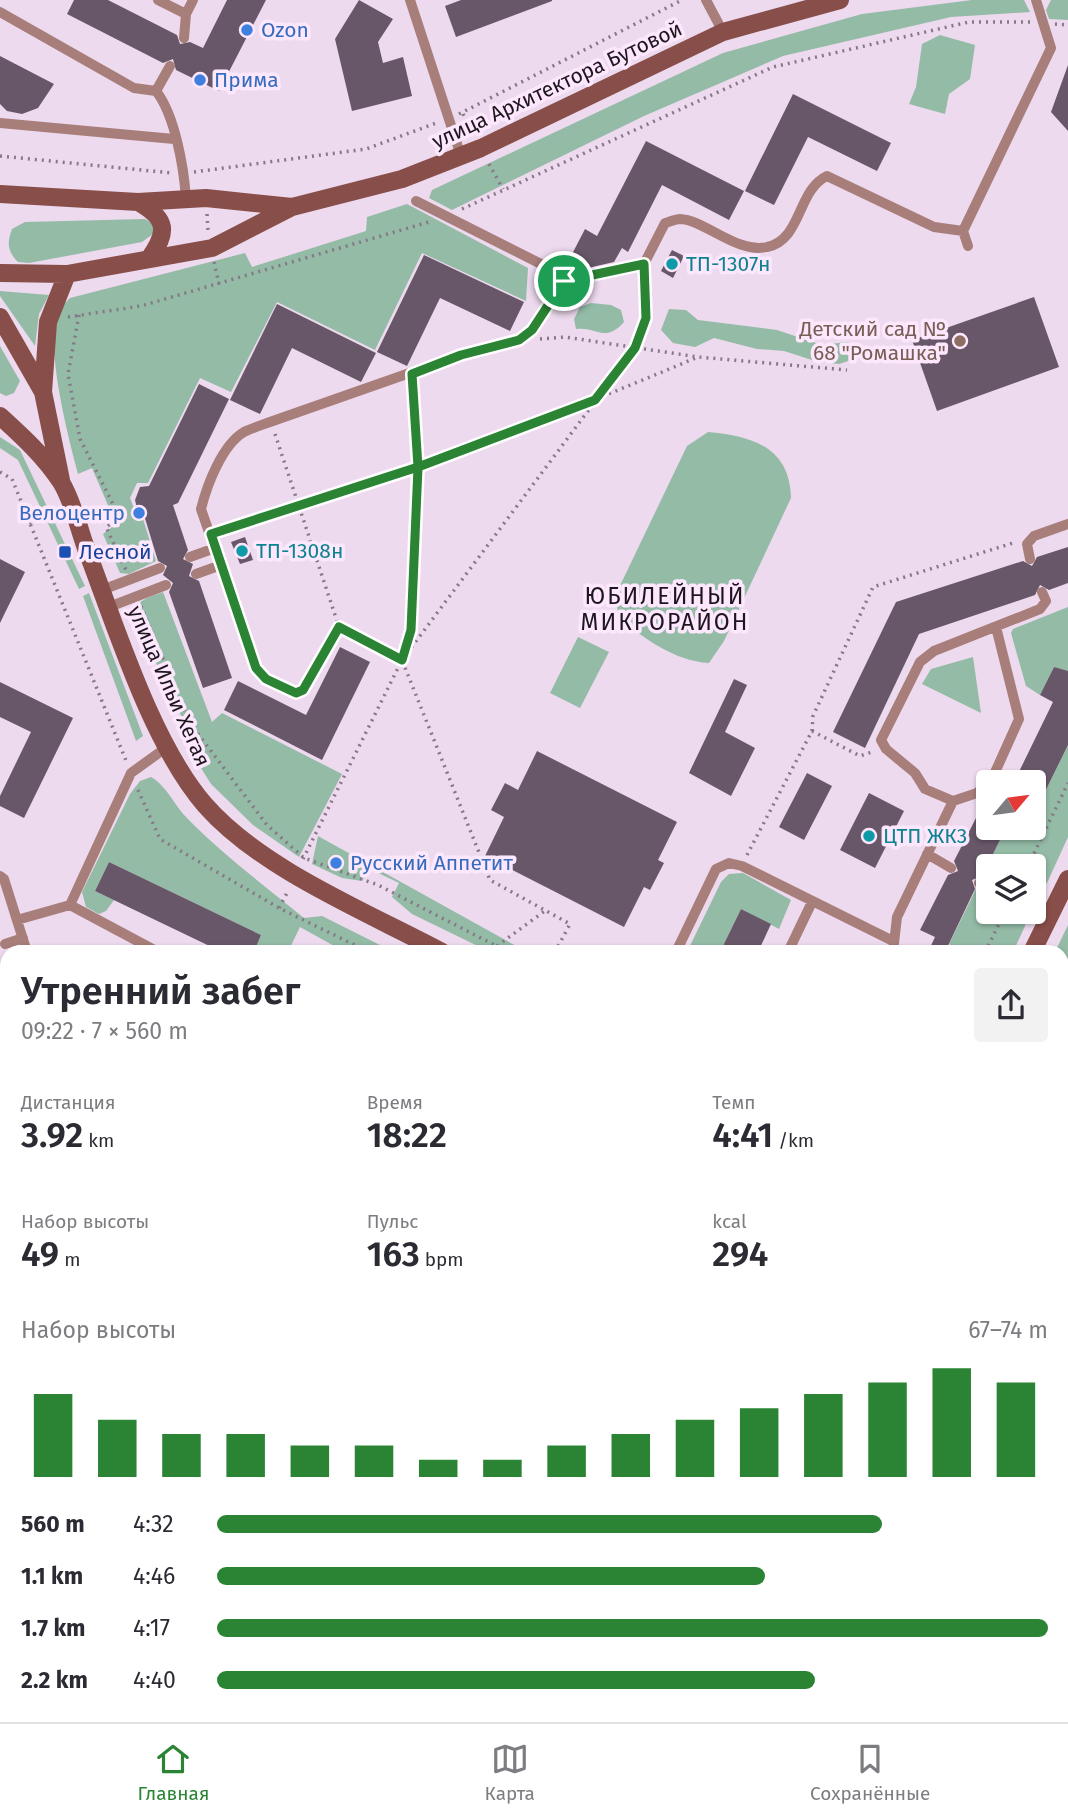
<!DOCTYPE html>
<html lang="ru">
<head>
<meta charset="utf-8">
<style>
  body { margin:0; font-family:"Fira Sans",sans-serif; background:#f2f2f3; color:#2b2b33; height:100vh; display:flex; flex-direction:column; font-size:26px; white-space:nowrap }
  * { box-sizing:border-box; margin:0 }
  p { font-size:23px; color:#7c7c81 }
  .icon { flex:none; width:38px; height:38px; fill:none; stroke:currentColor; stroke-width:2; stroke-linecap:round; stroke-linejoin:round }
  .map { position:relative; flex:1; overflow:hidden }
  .panel { position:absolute; left:0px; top:945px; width:1069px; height:777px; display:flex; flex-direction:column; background:#fff; border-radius:21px 21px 0 0; box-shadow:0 2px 5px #0004 }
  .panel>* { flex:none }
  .needle { width:46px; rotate:61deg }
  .tools { position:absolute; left:976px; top:770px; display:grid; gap:14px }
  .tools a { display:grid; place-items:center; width:70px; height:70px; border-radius:7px; background:#fff; box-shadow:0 2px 5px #0004; font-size:35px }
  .pin { position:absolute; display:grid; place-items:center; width:60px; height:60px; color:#fff; margin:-30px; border:4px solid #fff; border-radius:50%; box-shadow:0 2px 7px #0007 }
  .round { display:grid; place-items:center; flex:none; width:74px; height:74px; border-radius:7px; background:#f2f2f3 }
  .summary { display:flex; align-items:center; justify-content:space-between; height:119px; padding:0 21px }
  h1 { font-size:38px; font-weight:600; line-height:52px }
  .figures { display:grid; grid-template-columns:repeat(3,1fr); gap:10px; height:119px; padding:7px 21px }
  .figures div { display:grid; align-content:center }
  .figures b { font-size:35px; font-weight:600 }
  .figures small { font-size:19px; font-weight:400 }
  .figures p { font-size:19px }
  .chart { height:196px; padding:14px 21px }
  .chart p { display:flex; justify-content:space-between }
  .chart svg { width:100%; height:126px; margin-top:7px; stroke:#2a8434; stroke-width:6 }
  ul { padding:0 21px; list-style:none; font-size:23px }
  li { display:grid; grid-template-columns:112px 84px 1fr; align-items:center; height:52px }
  li i { height:18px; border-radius:9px; background:#2a8434 }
  .tabs { display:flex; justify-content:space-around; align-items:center; height:98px; border-top:2px solid #e1e1e2; background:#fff; font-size:19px; color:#7c7c81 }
  .tabs a { display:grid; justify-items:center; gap:4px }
  .tabs .selected { color:#2a8434 }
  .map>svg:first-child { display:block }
  .green { fill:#93bba6 }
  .building { fill:#685768 }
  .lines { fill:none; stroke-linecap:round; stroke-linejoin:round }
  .path { stroke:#867887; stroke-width:3.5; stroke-dasharray:2 5; stroke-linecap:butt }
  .lane { stroke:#a87e7a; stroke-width:10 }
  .secondary { stroke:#884e49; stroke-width:18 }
  .route-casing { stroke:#fff; stroke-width:14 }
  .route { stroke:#2a8434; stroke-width:9 }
  .shop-dot { fill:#3f7fe0; stroke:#fce7fc; stroke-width:2.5 }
  .culture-dot { fill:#0f9aa8; stroke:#fce7fc; stroke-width:2.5 }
  .education-dot { fill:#8d6e63; stroke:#fce7fc; stroke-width:2.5 }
  .transit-dot { fill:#1a4fb4; stroke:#fce7fc; stroke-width:2.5 }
  .labels { text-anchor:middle; stroke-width:7; stroke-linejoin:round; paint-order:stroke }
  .shop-label { font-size:21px; fill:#366cbe; stroke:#fce7fc; text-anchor:start }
  .street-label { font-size:21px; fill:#1e161e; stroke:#fce7fc }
  .culture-label { font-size:21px; fill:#0d838f; stroke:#fce7fc; text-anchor:start }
  .education-label { font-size:21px; fill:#785e54; stroke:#fce7fc; text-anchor:end }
  .transit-label { font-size:21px; fill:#164399; stroke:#fce7fc; text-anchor:start }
  .neighbourhood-label { font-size:23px; letter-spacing:2px; fill:#1e161e; stroke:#fce7fc }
</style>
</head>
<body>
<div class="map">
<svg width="1068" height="1722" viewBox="0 0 1068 1722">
  <rect width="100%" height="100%" fill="#eedaef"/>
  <path class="green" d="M972,0H1024L1030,12L951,17L783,56L644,116L452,210L429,198L432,190L723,53L862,14Z
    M1051,0H1068V20L1049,19L1046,10Z
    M940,35L975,45L970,79L949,94L945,114L909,104L916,87L922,44Z
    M407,204L528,268L526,301L422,253L375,350L277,302L231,392L200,378L148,483H137L130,498L138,519H143L156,561L129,574L120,573L103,534L116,524L92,468L78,474C69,440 43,342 59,311C61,307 66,302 70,298L245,253L252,267L366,231L367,217Z
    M145,219L154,225L153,234L142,242L29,263L18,262C7,251 7,243 12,229L25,222Z
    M0,291L49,295L39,314L35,346L0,296Z
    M591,303L611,305L621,310L624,322C604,344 598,326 576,329L574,319L580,307Z
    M669,309L686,310L698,320L777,330L822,345L847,342L859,345L857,358L839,364L815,361L784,351L757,349L714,338L695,347L673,343L661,330Z
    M0,346L20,381L14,393L6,396L0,393Z
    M708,432C752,436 790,447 791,498L724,641L709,663C675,661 644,639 619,617L615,596L687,446Z
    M0,437L20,450L85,586L79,589L18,460L0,448Z
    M163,592L212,722L222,713L342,774L299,857L253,825L211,784L181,736L184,722L134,616C134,600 150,597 163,592Z
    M89,593L143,736L136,741L83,596Z
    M1068,607V674L1054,667L1040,695L1026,686L1011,633L1013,629Z
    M578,637L609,652L580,708L550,693Z
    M973,657L981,713L922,684L931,669Z
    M1068,745V837L1047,883L1034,892V866H989V878L982,876L1005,830L1022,839L1027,828H1034V814Z
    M151,777C167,786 174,805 187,818C223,855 265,886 304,918L322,916L394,952H345L300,927L288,952H254L261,935L109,862L95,891L114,900L106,911L99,914L86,907L82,892L130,794L140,781Z
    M318,836L527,952H490L412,914L392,897L399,883L370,869L362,881L342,878L312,864Z
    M743,873L791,900L779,929L741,909L720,952H687L721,882L729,874Z
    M976,889L989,895V912H1026L1025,926L1013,952H964L949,944Z
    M1068,925V1243L1062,1240V952H1055Z
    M0,1311H7V1355L0,1353Z
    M1062,1648L1068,1651V1722H678L682,1715H1062Z
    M0,1656L7,1659V1715H10L6,1722H0Z
    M28,1715H144L148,1722H24Z
    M163,1715H200L213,1722H177Z
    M266,1715H637L634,1722H281Z"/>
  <path class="building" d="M74,0H108L177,35L180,44L190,42L203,48L227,0H266L219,91L176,70L173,59L163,63L67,14Z
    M359,0L393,19L378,42L383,63L403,57L412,96L352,111L335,39Z
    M461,0H552V1L456,37L445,6Z
    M0,56L54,84L38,108L22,114L7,111L0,104Z
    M1068,65V131L1051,112Z
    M793,94L891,143L877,171L808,137L774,205L745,191Z
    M646,141L744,191L729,220L662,185L628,252L622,248L614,262L588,268L570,258L585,229L597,236Z
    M672,250L684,256L673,278L661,271Z
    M424,255L524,302L510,331L440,298L407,366L377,352Z
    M1034,297L1059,367L937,411L912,340Z
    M277,304L376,353L361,382L292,348L260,414L230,400Z
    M199,384L229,399L178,503L173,505L188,550L183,559L193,564L189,576L199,581L232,678L203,688L169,592L173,583L163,575L167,566L158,561L144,515L139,516L135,500L140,487L149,486Z
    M245,537L253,560L240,564L231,542Z
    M1068,547V583L1049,590L1040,585L1035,595L919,634L865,748L833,732L896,602L1023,561L1032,566L1037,557Z
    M0,559L25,572L0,623Z
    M340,647L370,662L322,760L224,710L238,681L306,715Z
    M1054,667L1068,671V745L1034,814V782H1014L1053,702L1040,695Z
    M734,679L747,685L725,732L755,748L731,796L689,773Z
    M0,682L73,718L24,818L0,806V796L31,732L0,717Z
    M537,751L677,822L658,860L664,863L650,890L644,887L624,927L485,856L504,817L491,810L505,783L518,790Z
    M807,773L832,786L804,840L779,827Z
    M869,793L904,811L875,868L840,850Z
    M976,818L989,825V828H1006L982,876L972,880L975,889L945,952H928L935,937L920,930L948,875L958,871L954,861Z
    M109,862L261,935L254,952H222L95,891Z
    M741,909L771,924L758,952H720Z"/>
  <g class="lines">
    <path class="path" d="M1055,24L1068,25
      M459,114L682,0
      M463,114L474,135
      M0,156L172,173
      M489,164L503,189
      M194,172L366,149L439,122
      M462,209L773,67L969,22H1030
      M207,214L208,230
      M214,262L219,284
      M79,315L68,374L80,439L117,512L116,520L106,527L126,570
      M68,317L141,306L429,222
      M540,339L565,337L698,357L847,370
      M413,383L418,467L411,630L402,660L490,880L570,924L555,952
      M275,434L339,627L402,660
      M0,472L12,479L127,763
      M117,512L126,508
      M29,523L47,514L60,516
      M220,532C383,483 541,423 698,357
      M141,606L189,722L267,825L304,858L378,885L508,952
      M322,657L339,627
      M812,731L860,756L872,752
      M138,790L160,839L279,908L369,952
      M747,855L812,731L813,716L873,587L1016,542
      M303,859L402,660L635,348L646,318L644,276
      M1028,866L1068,783
      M279,908L288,891
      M497,946L546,910
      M985,952L1005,912
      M0,1096L7,1109
      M0,1689L7,1692
      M57,1715L71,1722
      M320,1715L335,1722
      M361,1715L364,1722
      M512,1722L523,1715
      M536,1722V1715
      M609,1722L613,1715"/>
    <path class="lane" d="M158,0L186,14L193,0
      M410,0L461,156
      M706,0L723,32
      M0,12L134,88L156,91C175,115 184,168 186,199
      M184,38L186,14
      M156,91L170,66
      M0,123L174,139
      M416,201L549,268L564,280L644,264L665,223C669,222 676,219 680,219C705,220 737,254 767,247C802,240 797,190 827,176L934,227L963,231L1051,48L1036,0
      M963,231L968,246
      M190,557L215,548
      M1030,559L1027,544L1034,536L1068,524
      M196,574L221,565
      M102,590L160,568
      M109,607L166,585
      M316,668L303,690L296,693L266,679L256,668L201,509C207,485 222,445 244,432C252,428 262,425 270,422L461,355L519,339L532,329L564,280
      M953,801L925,789L915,773L886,749L881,740L920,662L934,651L1040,609L1046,601L1042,592
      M927,854L951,868
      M0,876L4,879L27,952
      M979,883L989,887
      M1034,908L1049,916
      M17,920L70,905
      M5,944L23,938
      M158,952L70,905L131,773L167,747
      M676,952L716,869L729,863L742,866L893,941
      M788,952L812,902
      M893,952L897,917L953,801L977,793L992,779L1019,719L996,627
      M0,1210L7,1213
      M1062,1261L1068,1264
      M1062,1314L1068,1317
      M0,1527L7,1509
      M153,1715L158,1722
      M15,1722L19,1715"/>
    <path class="secondary" d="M0,194L138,202L206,198L292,207
      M138,202C168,219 168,232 149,259
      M0,273L67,274L212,248L292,207L402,179L481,148L723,32L840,0
      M0,317L43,392
      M0,416C22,436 45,457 61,482C73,501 79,530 87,551C116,627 152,744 205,805C261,869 367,912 442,952
      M61,480L43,392L48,322L67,274
      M1032,952L1068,879
      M0,1559L7,1564
      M0,1597L7,1601
      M0,1638L7,1640
      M233,1715L245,1722
      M654,1722L658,1715"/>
  </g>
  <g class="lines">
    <defs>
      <path id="route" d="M564,281L532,330L519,340L461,355L412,374L418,467L411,630L402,660L339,627L303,690L296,693L266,679L256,668L211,534L418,467L595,400L635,348L646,318L644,264L564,281"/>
    </defs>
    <use href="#route" class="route-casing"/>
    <use href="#route" class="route"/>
  </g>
  <g class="shop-dot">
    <circle cx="247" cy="30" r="7"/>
    <circle cx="200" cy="80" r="7"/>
    <circle cx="139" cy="513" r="7"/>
    <circle cx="336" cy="863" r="7"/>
  </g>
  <g class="culture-dot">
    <circle cx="672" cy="264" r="7"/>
    <circle cx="242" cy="551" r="7"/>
    <circle cx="869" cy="836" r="7"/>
  </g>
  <circle class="education-dot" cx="960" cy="341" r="7"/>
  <rect class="transit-dot" x="58" y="545" width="14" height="14" rx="3.5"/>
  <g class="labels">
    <g class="shop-label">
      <text x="261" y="37">Ozon</text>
      <text x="214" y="87">Прима</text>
      <text x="125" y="520" text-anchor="end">Велоцентр</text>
      <text x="350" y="870">Русский Аппетит</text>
    </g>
    <g class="street-label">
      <text transform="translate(557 85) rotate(-25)" y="7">улица Архитектора Бутовой</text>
      <text transform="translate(169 686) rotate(66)" y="7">улица Ильи Хегая</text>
    </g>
    <g class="culture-label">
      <text x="686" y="271">ТП-1307н</text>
      <text x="256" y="558">ТП-1308н</text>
      <text x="883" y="843">ЦТП ЖК3</text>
    </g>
    <g class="education-label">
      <text x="946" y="336">Детский сад №<tspan x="946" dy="24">68 "Ромашка"</tspan></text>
    </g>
    <g class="transit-label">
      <text x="79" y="559">Лесной</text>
    </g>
    <g class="neighbourhood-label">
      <text x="665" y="604">ЮБИЛЕЙНЫЙ<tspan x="665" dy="26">МИКРОРАЙОН</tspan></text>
    </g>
  </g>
</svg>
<div class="tools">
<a><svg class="needle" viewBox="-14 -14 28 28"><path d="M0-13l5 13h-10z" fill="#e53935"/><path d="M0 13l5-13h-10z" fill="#7c7c81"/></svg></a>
<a><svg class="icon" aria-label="layers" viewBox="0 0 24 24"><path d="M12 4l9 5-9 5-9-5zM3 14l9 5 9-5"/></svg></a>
</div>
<div class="pin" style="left:564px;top:281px;background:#1e9e55"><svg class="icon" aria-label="arrive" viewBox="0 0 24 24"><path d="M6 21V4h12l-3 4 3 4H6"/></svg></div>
<section class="panel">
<div class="summary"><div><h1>Утренний забег</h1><p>09:22 · 7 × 560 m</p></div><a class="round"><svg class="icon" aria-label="share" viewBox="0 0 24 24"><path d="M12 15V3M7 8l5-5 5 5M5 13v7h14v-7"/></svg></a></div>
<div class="figures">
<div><p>Дистанция</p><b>3.92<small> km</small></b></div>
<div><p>Время</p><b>18:22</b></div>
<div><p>Темп</p><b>4:41<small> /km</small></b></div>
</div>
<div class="figures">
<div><p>Набор высоты</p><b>49<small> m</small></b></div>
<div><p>Пульс</p><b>163<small> bpm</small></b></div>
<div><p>kcal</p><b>294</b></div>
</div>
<div class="chart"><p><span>Набор высоты</span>67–74 m</p>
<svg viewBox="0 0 160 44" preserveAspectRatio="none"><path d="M5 44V15M15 44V24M25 44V29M35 44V29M45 44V33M55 44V33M65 44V38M75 44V38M85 44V33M95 44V29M105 44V24M115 44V20M125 44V15M135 44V11M145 44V6M155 44V11"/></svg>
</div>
<ul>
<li><b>560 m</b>4:32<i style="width:80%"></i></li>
<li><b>1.1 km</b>4:46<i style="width:66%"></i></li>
<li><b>1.7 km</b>4:17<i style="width:100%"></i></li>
<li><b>2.2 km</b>4:40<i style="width:72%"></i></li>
</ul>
</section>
</div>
<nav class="tabs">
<a class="selected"><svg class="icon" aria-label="home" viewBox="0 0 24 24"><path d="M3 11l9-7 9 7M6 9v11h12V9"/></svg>Главная</a>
<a><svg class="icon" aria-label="map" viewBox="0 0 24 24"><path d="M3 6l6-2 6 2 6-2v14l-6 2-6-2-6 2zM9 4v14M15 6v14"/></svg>Карта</a>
<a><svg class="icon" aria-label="saved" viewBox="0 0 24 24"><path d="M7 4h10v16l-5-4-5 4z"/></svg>Сохранённые</a>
</nav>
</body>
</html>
